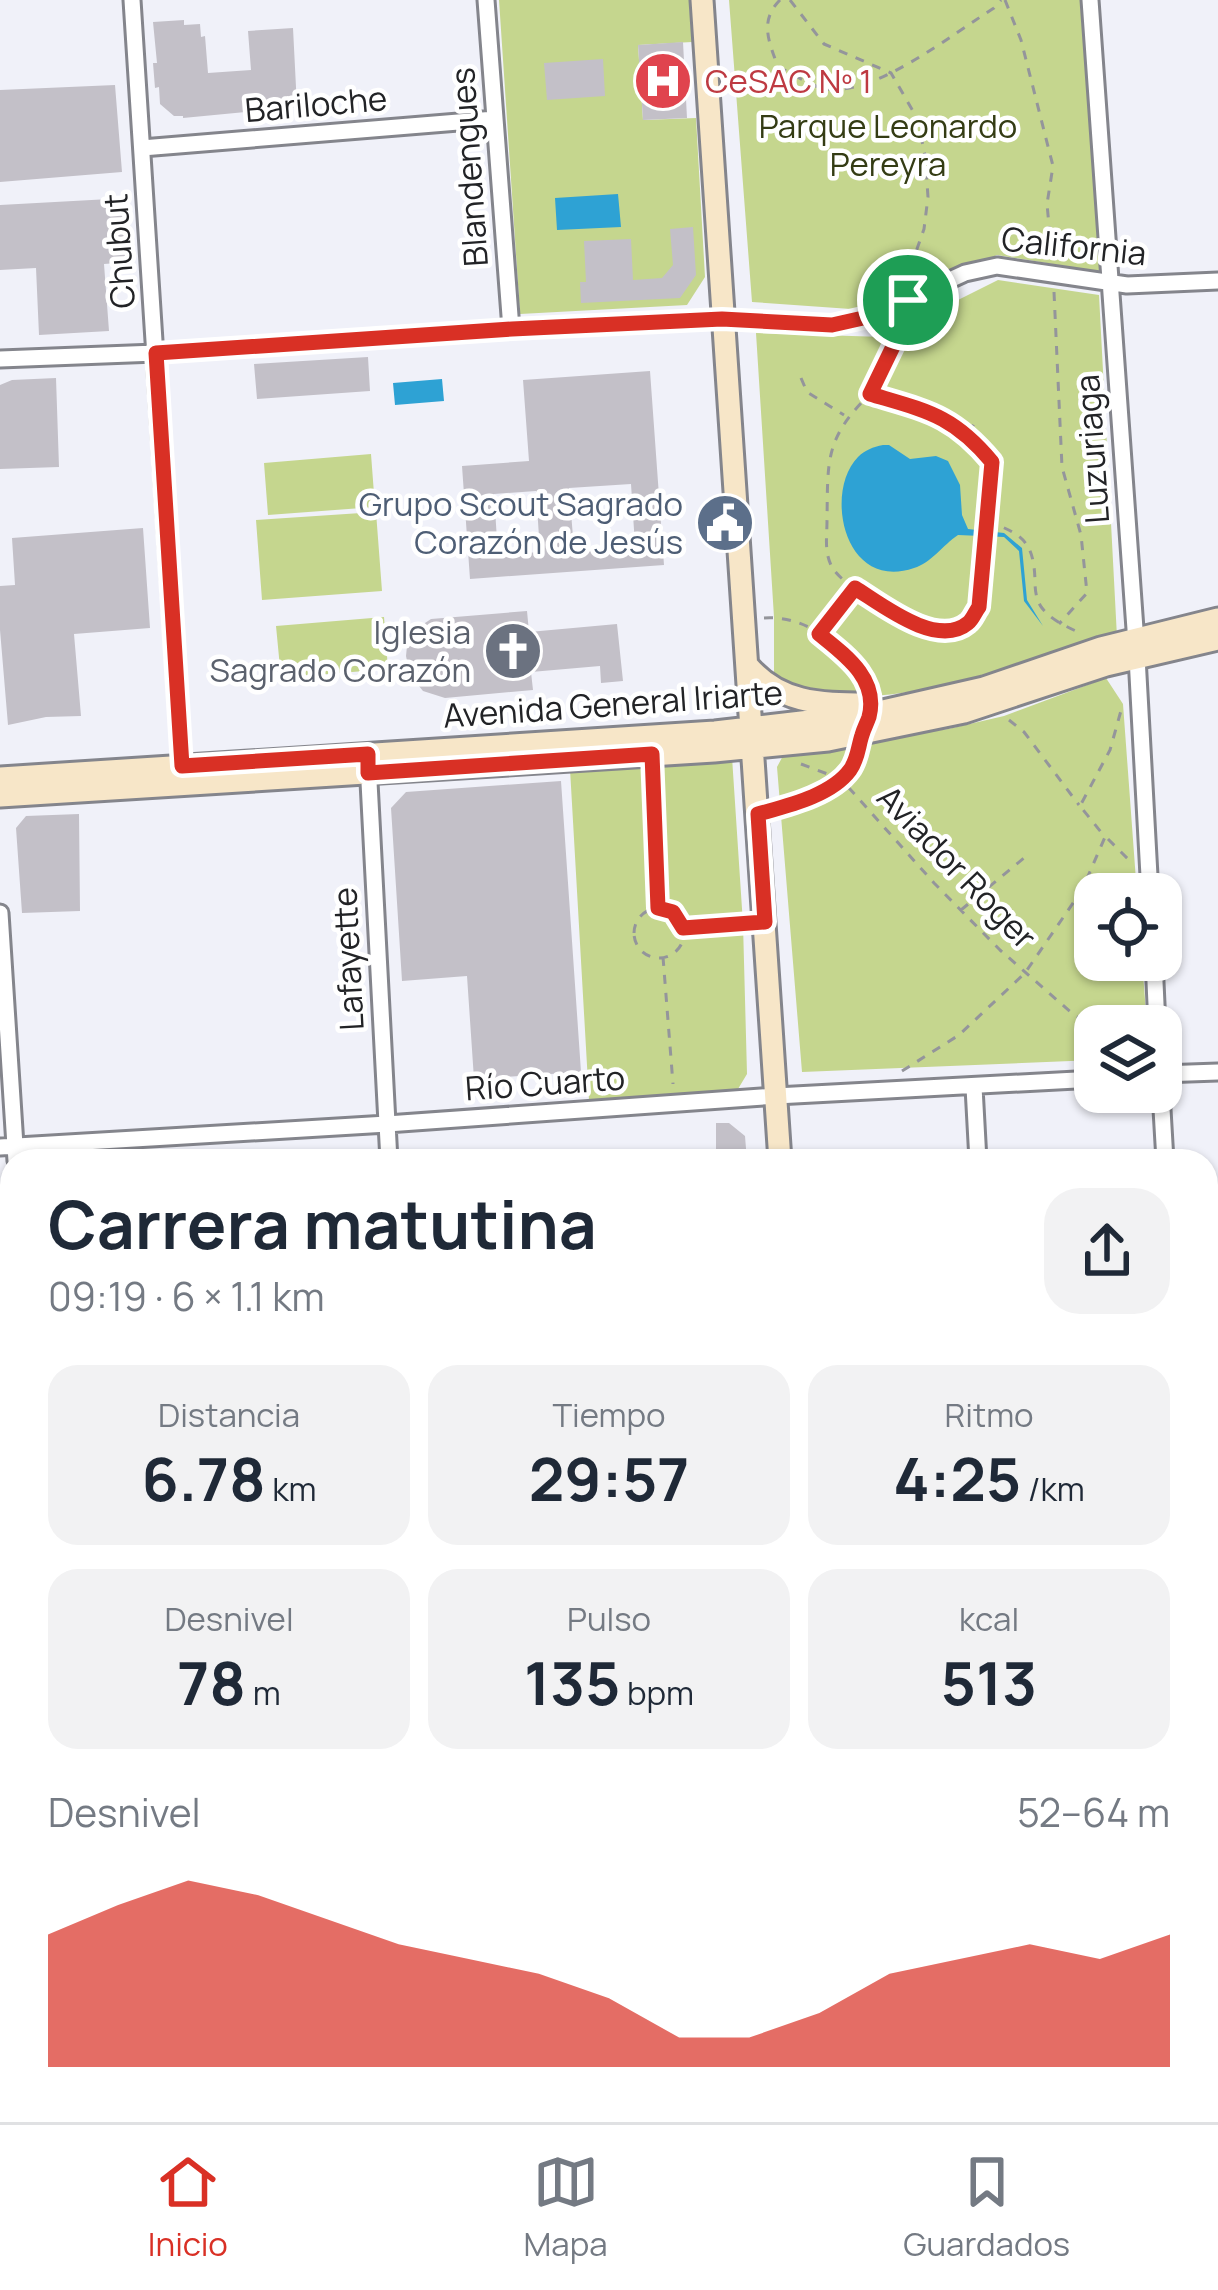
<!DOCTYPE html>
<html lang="es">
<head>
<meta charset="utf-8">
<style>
  body { margin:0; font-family:Manrope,sans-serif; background:#f2f2f3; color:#1f2937; height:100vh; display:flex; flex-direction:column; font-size:45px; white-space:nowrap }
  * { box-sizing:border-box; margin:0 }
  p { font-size:39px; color:#747a83 }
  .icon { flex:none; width:66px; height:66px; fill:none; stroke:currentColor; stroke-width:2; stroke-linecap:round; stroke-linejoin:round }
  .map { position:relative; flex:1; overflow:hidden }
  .details { position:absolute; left:0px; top:1149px; width:1218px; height:975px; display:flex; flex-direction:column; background:#fff; border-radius:36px 36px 0 0; box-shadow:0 3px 9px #0004 }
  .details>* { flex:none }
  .buttons { position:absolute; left:1074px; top:873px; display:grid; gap:24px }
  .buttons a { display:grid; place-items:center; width:108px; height:108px; border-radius:24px; background:#fff; box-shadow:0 3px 9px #0004; font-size:60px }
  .pin { position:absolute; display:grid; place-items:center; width:102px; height:102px; color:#fff; margin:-51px; border:6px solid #fff; border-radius:50%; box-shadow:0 3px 12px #0007 }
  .round { display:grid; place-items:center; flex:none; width:126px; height:126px; border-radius:36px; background:#f2f2f3 }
  .overview { display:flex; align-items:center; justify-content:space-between; height:204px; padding:0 48px }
  h1 { font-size:66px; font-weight:700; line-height:90px }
  .figures { display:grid; grid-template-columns:repeat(3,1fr); gap:18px; height:204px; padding:12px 48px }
  .figures div { display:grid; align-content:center; border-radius:30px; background:#f2f2f3; text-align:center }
  .figures b { font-size:60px; font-weight:700 }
  .figures small { font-size:33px; font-weight:400 }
  .figures p { font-size:33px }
  .chart { height:336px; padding:24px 48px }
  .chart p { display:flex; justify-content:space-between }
  .chart svg { width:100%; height:216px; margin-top:12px; fill:#d93025; opacity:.7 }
  .menu { display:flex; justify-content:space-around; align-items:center; height:168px; border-top:3px solid #e0e1e3; background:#fff; font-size:33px; color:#747a83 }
  .menu a { display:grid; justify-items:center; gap:6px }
  .menu .current { color:#d93025 }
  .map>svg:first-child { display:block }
  .green { fill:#c5d68e }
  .water { fill:#2ea2d4 }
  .building { fill:#c3c0c8; fill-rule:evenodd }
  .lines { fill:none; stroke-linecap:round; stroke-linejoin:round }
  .street-casing { stroke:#84858c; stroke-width:21 }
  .secondary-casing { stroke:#84858c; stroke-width:27 }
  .path { stroke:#94959b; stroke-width:3; stroke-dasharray:9 9; stroke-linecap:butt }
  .street { stroke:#fff; stroke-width:15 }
  .secondary { stroke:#f7e6c8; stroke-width:21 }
  .route-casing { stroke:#fff; stroke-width:24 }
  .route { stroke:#d93025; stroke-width:15 }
  .labels { text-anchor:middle; stroke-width:9; stroke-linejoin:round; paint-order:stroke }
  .health-label { font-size:33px; fill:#be3a42; stroke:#fff; text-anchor:start }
  .street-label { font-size:33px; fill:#222326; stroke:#fff }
  .park-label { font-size:33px; fill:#343c14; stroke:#fff }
  .service-label { font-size:33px; fill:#4e5e75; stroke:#fff; text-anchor:end }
  .worship-label { font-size:33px; fill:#5b616d; stroke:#fff; text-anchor:end }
</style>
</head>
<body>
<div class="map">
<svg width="1218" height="2122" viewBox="0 0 1218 2122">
  <rect width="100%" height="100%" fill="#f0f1f9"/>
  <path class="green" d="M499,0H689L692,42L638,45L643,120L696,118L705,277L687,305L520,314Z
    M729,0H1080L1101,272L997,255L879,311L752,302Z
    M998,280L1099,295L1117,637C1038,659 955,691 872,696C842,698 809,691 780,683L774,673V617L756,333L884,337Z
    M371,454L375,507L268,515L264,463Z
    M376,512L382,591L262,600L256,520Z
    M384,617L388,669L281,678L276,626Z
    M1106,678L1123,704L1137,894H1095V960H1142L1147,1026H1095V1060L802,1072L777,767L785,752L948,729L1004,716Z
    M732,757L743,924L747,1074L738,1089L589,1100L570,769Z"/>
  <path class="water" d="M618,194L621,227L557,230L555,198Z
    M442,379L444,401L395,405L393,383Z
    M883,445H889L910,459L936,456L948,461L960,485L962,515L968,529L1004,533L1022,548L1027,600L1043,626L1024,601L1019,551L1004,537L958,535C943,545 931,563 914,568C843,592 824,491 858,457C865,450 873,447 883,445Z"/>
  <path class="building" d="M184,20V25L200,24L201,37L205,36L208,73L251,70L248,31L293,28L297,107L183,118V116H174L160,104L159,87L155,88L153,63H157L153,22Z
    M683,42L687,118L643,120L638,45Z
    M603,59L605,96L547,100L544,63Z
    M115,85L122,172L0,182V90Z
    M128,198L130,262L104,264L109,331L39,335L36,268L0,270V205Z
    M693,227L696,275L680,298L581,303L580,282H586L584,241L631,239L633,280L662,278L673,265L670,229Z
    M368,357L370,391L257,399L254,364Z
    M650,371L664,565L470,579L462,466L529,461L523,380ZM631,484L635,545L574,549L569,488ZM536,491L540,552L498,555L494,494Z
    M56,378L59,467L0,469V385L12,380Z
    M143,528L150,628L74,634L81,716L46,717L8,725L0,630V586L15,585L12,538Z
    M527,611L529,632L617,624L623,681L601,683L600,666L531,672L533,690L445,698L423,691L410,675L406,656L407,646L419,627L431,619Z
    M561,781L581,1072L474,1079L467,976L402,981L391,808L406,792Z
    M79,814L80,911L22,913L16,828L26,816Z
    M716,1123H729L745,1136L747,1161H716Z"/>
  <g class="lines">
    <defs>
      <path id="street" d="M132,0L182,775
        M486,0L511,329
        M1090,0L1137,657L1150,894
        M142,148L495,119
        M0,359L156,353L511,329L722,319L832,325L872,316L965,273L997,266L1127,285L1218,281
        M368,763L389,1161
        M0,913L16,1161
        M1154,960L1157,1026
        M1161,1074L1218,1072
        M974,1087L978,1161
        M1161,1092L1165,1161
        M0,1147L387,1124L776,1096L1095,1079
        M1206,1476L1218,1475
        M0,1551L12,1550
        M1206,1807L1218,1972
        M0,2062L12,2061
        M76,2112L77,2122
        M454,2112L455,2122"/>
      <path id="secondary" d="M702,0L780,1161
        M747,665C779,703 819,704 866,704
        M0,778L715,732L870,714L984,688L1101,648L1218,619
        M0,796L714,751L828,740L964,712L1106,665L1218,639
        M842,2112V2122"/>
    </defs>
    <use href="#street" class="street-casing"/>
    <use href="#secondary" class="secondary-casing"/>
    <path class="path" d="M780,0C759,21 769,42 778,67C792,73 807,84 822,88C869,101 954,33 994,8L1001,0
      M790,0L824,44L891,73L917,118L925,155L928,197L924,229L912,263L910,281
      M1005,0L1021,40L1053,166L1047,204L1052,258
      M1054,292L1062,467L1081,535L1087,593L1059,624
      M801,378L807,392L844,415
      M871,393L904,319
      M870,394C929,411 951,413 992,462L979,607C970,620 960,633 943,632C918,630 843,588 832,567C824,552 827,537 827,521C828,461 824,439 870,394Z
      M970,433L976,418
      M987,521C1022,534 1034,541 1035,581C1035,590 1036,600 1042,608C1052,621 1068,627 1082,634
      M764,618C810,615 843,648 867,683
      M820,632L855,588
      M1009,720L1024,732L1079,805
      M801,764L841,779L934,883L1000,950L1074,1015L1095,1027
      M653,774L658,908
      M778,808C810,799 842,787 857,756
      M1108,839L1131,862
      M634 933a25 25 0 1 1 50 0a25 25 0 1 1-50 0Z
      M961,910L1024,858
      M683,929L745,924
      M663,957L673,1084
      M902,1071L959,1035L1025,973L1082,890L1105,837L1080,806L1110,750L1122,707"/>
    <use href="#street" class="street"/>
    <use href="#secondary" class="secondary"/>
  </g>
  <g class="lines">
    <defs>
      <path id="route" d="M908,300L902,328L870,394C927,411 953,415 992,462L979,607C975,612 973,619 968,623C937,649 881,604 855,588L819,634C845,655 879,679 869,717C867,723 864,728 862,735C858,747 858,759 850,770C831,796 786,806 758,814L765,922L683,928L673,912L658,908L652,754L368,773V754L182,766L156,353L512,329L722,319L832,325L872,316Z"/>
    </defs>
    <use href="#route" class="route-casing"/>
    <use href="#route" class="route"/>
  </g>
  <defs>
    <symbol id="hospital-disc" viewBox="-11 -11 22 22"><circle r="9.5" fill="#e0444e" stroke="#fff"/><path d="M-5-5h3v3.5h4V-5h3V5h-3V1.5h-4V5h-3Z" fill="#fff"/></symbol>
    <symbol id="civic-disc" viewBox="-11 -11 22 22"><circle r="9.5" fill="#5c6f8a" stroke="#fff"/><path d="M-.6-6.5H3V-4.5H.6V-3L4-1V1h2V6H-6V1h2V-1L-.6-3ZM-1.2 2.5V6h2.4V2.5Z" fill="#fff"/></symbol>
    <symbol id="church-disc" viewBox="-11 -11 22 22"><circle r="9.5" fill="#6b7280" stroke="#fff"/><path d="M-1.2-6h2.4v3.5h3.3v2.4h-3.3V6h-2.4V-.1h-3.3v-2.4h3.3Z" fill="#fff"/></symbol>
  </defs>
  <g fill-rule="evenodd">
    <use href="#hospital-disc" x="630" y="48" width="66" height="66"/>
    <use href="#civic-disc" x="692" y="490" width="66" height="66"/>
    <use href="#church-disc" x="480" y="618" width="66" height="66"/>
  </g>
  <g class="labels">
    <g class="health-label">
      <text x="705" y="93">CeSAC Nº 1</text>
    </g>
    <g class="street-label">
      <text transform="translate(316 104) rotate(-5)" y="12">Bariloche</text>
      <text transform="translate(469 167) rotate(-94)" y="12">Blandengues</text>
      <text transform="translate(1074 246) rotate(6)" y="12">California</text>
      <text transform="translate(119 251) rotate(-94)" y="12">Chubut</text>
      <text transform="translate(1092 449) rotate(-94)" y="12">Luzuriaga</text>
      <text transform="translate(613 704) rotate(-4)" y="12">Avenida General Iriarte</text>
      <text transform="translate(957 867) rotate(46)" y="12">Aviador Roger</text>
      <text transform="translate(348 959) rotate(-93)" y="12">Lafayette</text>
      <text transform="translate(545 1083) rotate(-4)" y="12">Río Cuarto</text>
    </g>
    <g class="park-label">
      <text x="888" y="138">Parque Leonardo<tspan x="888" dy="38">Pereyra</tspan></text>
    </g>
    <g class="service-label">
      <text x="683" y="516">Grupo Scout Sagrado<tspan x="683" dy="38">Corazón de Jesús</tspan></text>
    </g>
    <g class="worship-label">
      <text x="471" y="644">Iglesia<tspan x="471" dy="38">Sagrado Corazón</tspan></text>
    </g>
  </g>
</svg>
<div class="buttons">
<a><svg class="icon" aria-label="locate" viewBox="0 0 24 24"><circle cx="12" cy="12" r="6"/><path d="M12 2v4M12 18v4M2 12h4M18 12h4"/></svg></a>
<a><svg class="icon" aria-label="layers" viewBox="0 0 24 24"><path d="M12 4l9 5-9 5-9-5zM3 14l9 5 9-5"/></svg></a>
</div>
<div class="pin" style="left:908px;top:300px;background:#1e9e55"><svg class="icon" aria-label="arrive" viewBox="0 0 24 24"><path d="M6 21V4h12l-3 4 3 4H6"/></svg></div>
<section class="details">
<div class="overview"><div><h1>Carrera matutina</h1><p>09:19 · 6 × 1.1 km</p></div><a class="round"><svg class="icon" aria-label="share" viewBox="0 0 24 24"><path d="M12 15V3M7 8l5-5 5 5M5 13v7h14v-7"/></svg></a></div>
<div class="figures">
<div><p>Distancia</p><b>6.78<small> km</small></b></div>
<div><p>Tiempo</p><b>29:57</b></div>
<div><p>Ritmo</p><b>4:25<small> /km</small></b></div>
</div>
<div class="figures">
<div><p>Desnivel</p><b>78<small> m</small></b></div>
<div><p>Pulso</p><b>135<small> bpm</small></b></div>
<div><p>kcal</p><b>513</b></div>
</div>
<div class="chart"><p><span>Desnivel</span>52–64 m</p>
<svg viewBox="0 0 160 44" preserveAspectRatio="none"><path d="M0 44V17L10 11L20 6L30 9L40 14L50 19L60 22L70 25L80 30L90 38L100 38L110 33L120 25L130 22L140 19L150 22L160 17V44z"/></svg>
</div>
</section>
</div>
<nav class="menu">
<a class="current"><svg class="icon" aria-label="home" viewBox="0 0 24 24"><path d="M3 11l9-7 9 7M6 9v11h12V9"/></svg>Inicio</a>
<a><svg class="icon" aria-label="map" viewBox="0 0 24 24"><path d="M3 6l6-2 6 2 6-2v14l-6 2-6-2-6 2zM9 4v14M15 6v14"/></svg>Mapa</a>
<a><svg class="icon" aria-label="saved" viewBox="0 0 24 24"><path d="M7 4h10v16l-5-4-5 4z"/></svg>Guardados</a>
</nav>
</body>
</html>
